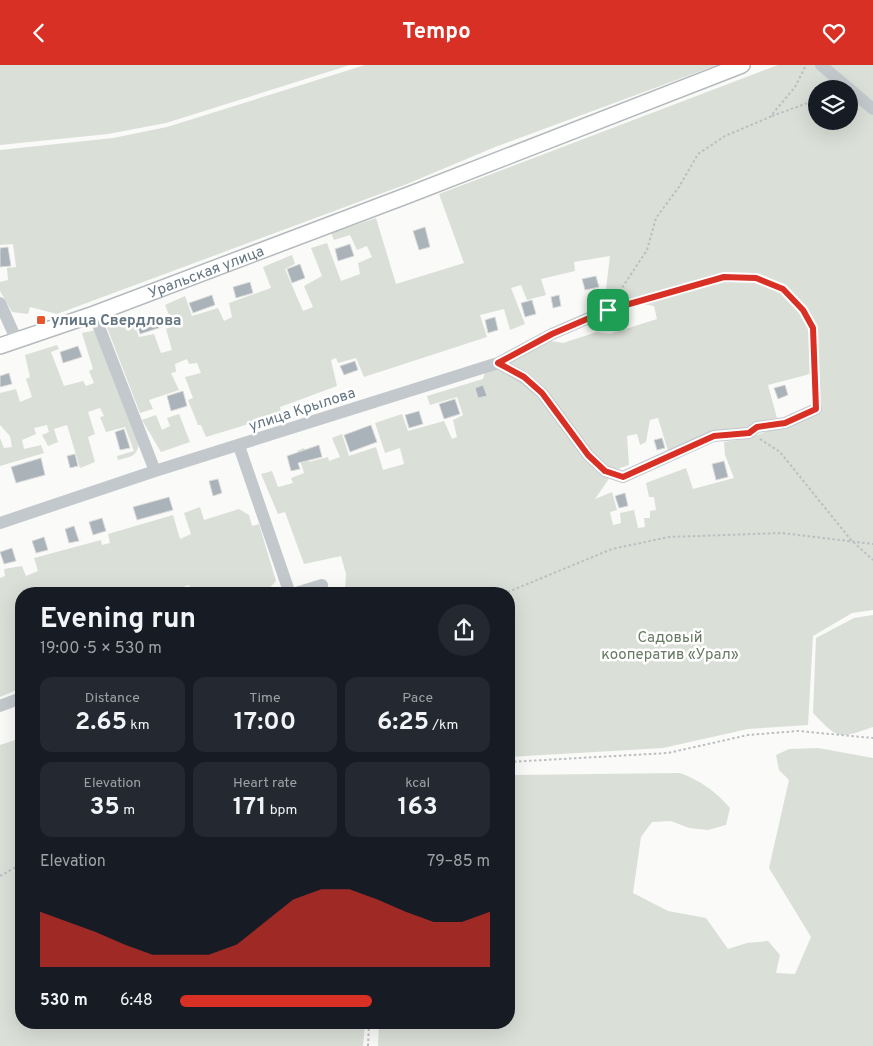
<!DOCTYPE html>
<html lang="en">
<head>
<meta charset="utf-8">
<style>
  body { margin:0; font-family:Overpass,sans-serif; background:#242831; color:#f1f3f6; height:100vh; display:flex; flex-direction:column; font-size:19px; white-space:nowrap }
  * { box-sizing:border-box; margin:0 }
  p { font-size:16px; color:#9ea1a6 }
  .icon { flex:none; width:28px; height:28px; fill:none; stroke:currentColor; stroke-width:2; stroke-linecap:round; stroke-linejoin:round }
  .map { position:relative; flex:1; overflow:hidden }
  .sheet { position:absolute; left:15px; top:522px; width:500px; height:442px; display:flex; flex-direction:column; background:#171b24; border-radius:20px; box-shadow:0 5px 20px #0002 }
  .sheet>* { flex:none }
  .buttons { position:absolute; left:808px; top:15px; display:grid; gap:10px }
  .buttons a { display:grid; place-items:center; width:50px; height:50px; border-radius:50%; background:#171b24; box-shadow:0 5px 20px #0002; font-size:25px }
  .pin { position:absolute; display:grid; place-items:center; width:42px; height:42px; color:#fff; margin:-21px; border-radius:10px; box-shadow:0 2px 8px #0006 }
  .round { display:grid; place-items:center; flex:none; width:52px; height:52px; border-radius:26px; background:#242831 }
  .head { display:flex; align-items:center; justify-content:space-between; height:85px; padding:0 25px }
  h1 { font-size:28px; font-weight:700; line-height:38px }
  .figures { display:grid; grid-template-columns:repeat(3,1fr); gap:8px; height:85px; padding:5px 25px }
  .figures div { display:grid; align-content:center; border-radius:12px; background:#242831; text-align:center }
  .figures b { font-size:25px; font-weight:700 }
  .figures small { font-size:14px; font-weight:400 }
  .figures p { font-size:14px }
  .chart { height:140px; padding:10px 25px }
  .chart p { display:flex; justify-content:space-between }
  .chart svg { width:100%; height:90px; margin-top:5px; fill:#d93025; opacity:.7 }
  ul { padding:0 25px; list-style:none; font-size:16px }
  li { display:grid; grid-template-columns:80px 60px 1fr; align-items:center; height:38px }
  li i { height:12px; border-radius:6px; background:#d93025 }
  header { display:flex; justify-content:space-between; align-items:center; height:65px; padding:0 25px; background:#d93025; color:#fff; font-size:22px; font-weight:700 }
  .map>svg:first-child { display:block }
  .green { fill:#dadfd7; fill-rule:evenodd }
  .building { fill:#aab3b9; stroke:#dcdcda }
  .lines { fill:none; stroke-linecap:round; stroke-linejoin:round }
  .major-casing { stroke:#b5babe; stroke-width:18 }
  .path { stroke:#bbbfc2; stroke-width:2; stroke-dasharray:2.5 2.5; stroke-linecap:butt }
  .minor { stroke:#c3c8cc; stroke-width:12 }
  .major { stroke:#fff; stroke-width:15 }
  .route-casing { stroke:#fff; stroke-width:10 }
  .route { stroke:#d93025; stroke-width:6 }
  .poi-dot { fill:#e4572e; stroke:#fff; stroke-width:2 }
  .labels { text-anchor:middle; stroke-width:5; stroke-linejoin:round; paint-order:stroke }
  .street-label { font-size:15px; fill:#657683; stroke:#fff }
  .poi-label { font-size:15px; font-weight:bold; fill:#657683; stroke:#fff; text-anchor:start }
  .park-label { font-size:15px; fill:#687a64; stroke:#fff }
</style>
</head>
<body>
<header><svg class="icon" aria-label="back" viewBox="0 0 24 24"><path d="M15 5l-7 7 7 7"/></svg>Tempo<svg class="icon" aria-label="heart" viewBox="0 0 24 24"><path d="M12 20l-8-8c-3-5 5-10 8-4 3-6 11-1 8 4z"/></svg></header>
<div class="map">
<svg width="873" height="981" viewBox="0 0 873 981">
  <rect width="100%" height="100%" fill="#fafaf8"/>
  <path class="green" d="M0,0H350L166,58L108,69L0,80Z
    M365,0H717L495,82L407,119L57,249L30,242L28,249L12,247L0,226V217L8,215L7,203L16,202L13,179L0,180V85L113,73L167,62Z
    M778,0H873V545L852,548L813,571L808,660L748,664L663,683L509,692V529H345L346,509L341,491L304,499L285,447L278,449L261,409L272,406L278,422L293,418L291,413L304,408L297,386L304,383L309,397L328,392L329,396L340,392L332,373L342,369L349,391L376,382L383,405L404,399L400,383L385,388L375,358L402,349L408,366L444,356L452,374L457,372L453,355L463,350L457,332L430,340L427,331L483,314L485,307L551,276L563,278L597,267L610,269L657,254L654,241L605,232L610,191L574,197L575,206L541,214L546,230L527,235L521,220L511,223L525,259L510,265L504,244L480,250L487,272L364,312L356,293L338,298L336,293L331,295L337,321L280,342L281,349L206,372L201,360H198L188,335L193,333L185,312L201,308L197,298L189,299L187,294L175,299L176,307L171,308L179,325L149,335L153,344L140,348L106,260L131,251L139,272L154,269L161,288L172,285L166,264L173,260L165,240L185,231L192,251L218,243L224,256L232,252L229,238L271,223L263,202L292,190L295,199L285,204L303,246L313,242L304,221L322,211L311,183L327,178L341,216L360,209L358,198L372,192L367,181L357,185L350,170L334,175L331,168L376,153L396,219L464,198L439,129ZM816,24H849V56H816ZM810,309L814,336L820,344L750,373L724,377L725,390L734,413L693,424L686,403L646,418L649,432H654L656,445L650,446V453H644L645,462L638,463L634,445L620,448L621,458L613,460L610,447L617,445L612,427L595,434L615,405L629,400L627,371L637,369L640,380L646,377L650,355L658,353L668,386L747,364L758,357L777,353L768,320Z
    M96,265L139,378C137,392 130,392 118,395L117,391L134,386L125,362L106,367L100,352L104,351L100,343L88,347L95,369L88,372L95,397L80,403L67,360L54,364L58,377L48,381L42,370L49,367L47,360L34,363L36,369L22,375L24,384L41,380L44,388L0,401V373L4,383L12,382L10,371L0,360V328L16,324L20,337L32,332L26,314L30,312L25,290L57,280L59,284L51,287L64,321L83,316L86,321L94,318L89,306L93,304L82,268Z
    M179,349L190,377L161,387L142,355L156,350L162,365L170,361L167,353Z
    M200,442L204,455L239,444L249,450L252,461L259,459L276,516L264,529H192L189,520L161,529H21V623L0,632V513L5,511L4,504L22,501L26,511L38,506L34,493L101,475L102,480L110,478L108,469L173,450L180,474L191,469L184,448Z
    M873,550V662C838,674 839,675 813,648L816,573L854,553Z
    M21,673V959H365L363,981H0V680Z
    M818,683L873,693V981H378L379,959H509V713L515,710L680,708C701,716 715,726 730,743L726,760L708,765L689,763L671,756L652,757L641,772L633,828L668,846L706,853L728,884L747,878L768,876L780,890L776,908L795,909L811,872L769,803L789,715L779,705L776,690L789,684Z"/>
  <path class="building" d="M425,162L430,182L419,185L413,166Z
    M350,179L354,191L338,196L335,184Z
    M8,182L11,201L0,202V183Z
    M300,199L305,213L292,218L287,204Z
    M596,211L599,222L585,225L582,214Z
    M250,217L253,228L236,233L233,222Z
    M212,230L215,240L193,248L189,238Z
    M559,230L561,241L553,243L551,232Z
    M532,235L536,249L525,252L521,238Z
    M161,251L165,261L140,269L137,259Z
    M495,252L498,265L488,268L485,255Z
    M78,281L82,292L63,298L60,287Z
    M355,296L358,305L344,310L340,301Z
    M9,308L12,319L0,322V311Z
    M483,320L487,331L478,333L475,323Z
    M785,320L788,330L778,334L774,323Z
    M183,326L187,341L171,346L167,331Z
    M455,334L460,349L444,354L439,339Z
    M419,346L423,359L409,363L405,350Z
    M371,360L377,377L350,387L344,370Z
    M124,364L130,383L120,385L115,367Z
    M662,373L665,383L657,385L654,375Z
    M319,380L322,392L298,398L300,404L291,406L287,391Z
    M75,389L78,401L70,403L67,391Z
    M41,393L45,410L16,418L11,402Z
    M724,396L728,412L716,415L712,399Z
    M218,414L222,428L213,431L209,416Z
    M625,428L628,441L619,443L615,431Z
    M169,432L173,445L137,455L133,442Z
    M102,453L106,466L93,470L89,457Z
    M74,461L79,476L69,478L65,464Z
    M44,472L48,485L36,488L32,476Z
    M12,483L16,496L4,499L0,487Z"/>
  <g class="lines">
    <defs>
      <g id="major">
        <path id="s1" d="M0,281L94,249L411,129L742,0"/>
      </g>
    </defs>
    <use href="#major" class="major-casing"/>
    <path class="path" d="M772,51L816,35
      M614,235L647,185L656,153L679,122L698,89L725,71L770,52L795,22L806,0
      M618,242L725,212L756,213L783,224L803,245L813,263L816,332
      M760,374L780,387L851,475L873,495
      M503,529L612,484L669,472L782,468L873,479
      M509,697L668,688L748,670L798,666L873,673
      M0,811L21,799
      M368,981L369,959"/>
    <path class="minor" d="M821,0L873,44
      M0,238L17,276
      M94,249L155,406
      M498,298L523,312L542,328L588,390L605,406L623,412L713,371L749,368L757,362L785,358L816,344
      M239,381L290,529
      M0,458L155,406L498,298L552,269L607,245
      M293,529L322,520
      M0,641L21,633"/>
    <use href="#major" class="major"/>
  </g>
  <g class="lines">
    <defs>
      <path id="route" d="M724,212L756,213L783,224L803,245L813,263L816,344L785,358L757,362L749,368L714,371L623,412L605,406L588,390L542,328L524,312L498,298L552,269L608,245Z"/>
    </defs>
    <use href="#route" class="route-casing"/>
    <use href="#route" class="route"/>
  </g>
  <rect class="poi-dot" x="36" y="250" width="10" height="10" rx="2.5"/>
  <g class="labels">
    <g class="street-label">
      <text dy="5" stroke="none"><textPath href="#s1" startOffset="219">Уральская улица</textPath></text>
      <text transform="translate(302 344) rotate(-18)" y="5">улица Крылова</text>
    </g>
    <g class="poi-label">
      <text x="51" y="260">улица Свердлова</text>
    </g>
    <g class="park-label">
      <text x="670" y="577">Садовый<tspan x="670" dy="17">кооператив «Урал»</tspan></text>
    </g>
  </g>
</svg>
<div class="buttons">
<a><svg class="icon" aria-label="layers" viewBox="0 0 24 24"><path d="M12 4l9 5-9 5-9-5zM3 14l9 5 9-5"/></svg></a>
</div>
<div class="pin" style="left:608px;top:245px;background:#1e9e55"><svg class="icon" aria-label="arrive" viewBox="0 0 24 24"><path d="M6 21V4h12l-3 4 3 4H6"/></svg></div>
<section class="sheet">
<div class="head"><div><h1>Evening run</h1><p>19:00 · 5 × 530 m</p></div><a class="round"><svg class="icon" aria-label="share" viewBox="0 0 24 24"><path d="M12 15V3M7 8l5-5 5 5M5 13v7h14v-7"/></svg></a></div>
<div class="figures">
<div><p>Distance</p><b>2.65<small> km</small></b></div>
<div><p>Time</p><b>17:00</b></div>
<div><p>Pace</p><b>6:25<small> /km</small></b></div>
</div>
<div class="figures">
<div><p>Elevation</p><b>35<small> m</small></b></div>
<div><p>Heart rate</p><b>171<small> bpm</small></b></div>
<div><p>kcal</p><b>163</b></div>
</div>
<div class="chart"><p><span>Elevation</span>79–85 m</p>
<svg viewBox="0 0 160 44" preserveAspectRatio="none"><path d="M0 44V17L10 22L20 27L30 33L40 38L50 38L60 38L70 33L80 22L90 11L100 6L110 6L120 11L130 17L140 22L150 22L160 17V44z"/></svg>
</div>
<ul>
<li><b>530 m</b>6:48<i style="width:62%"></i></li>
</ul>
</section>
</div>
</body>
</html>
